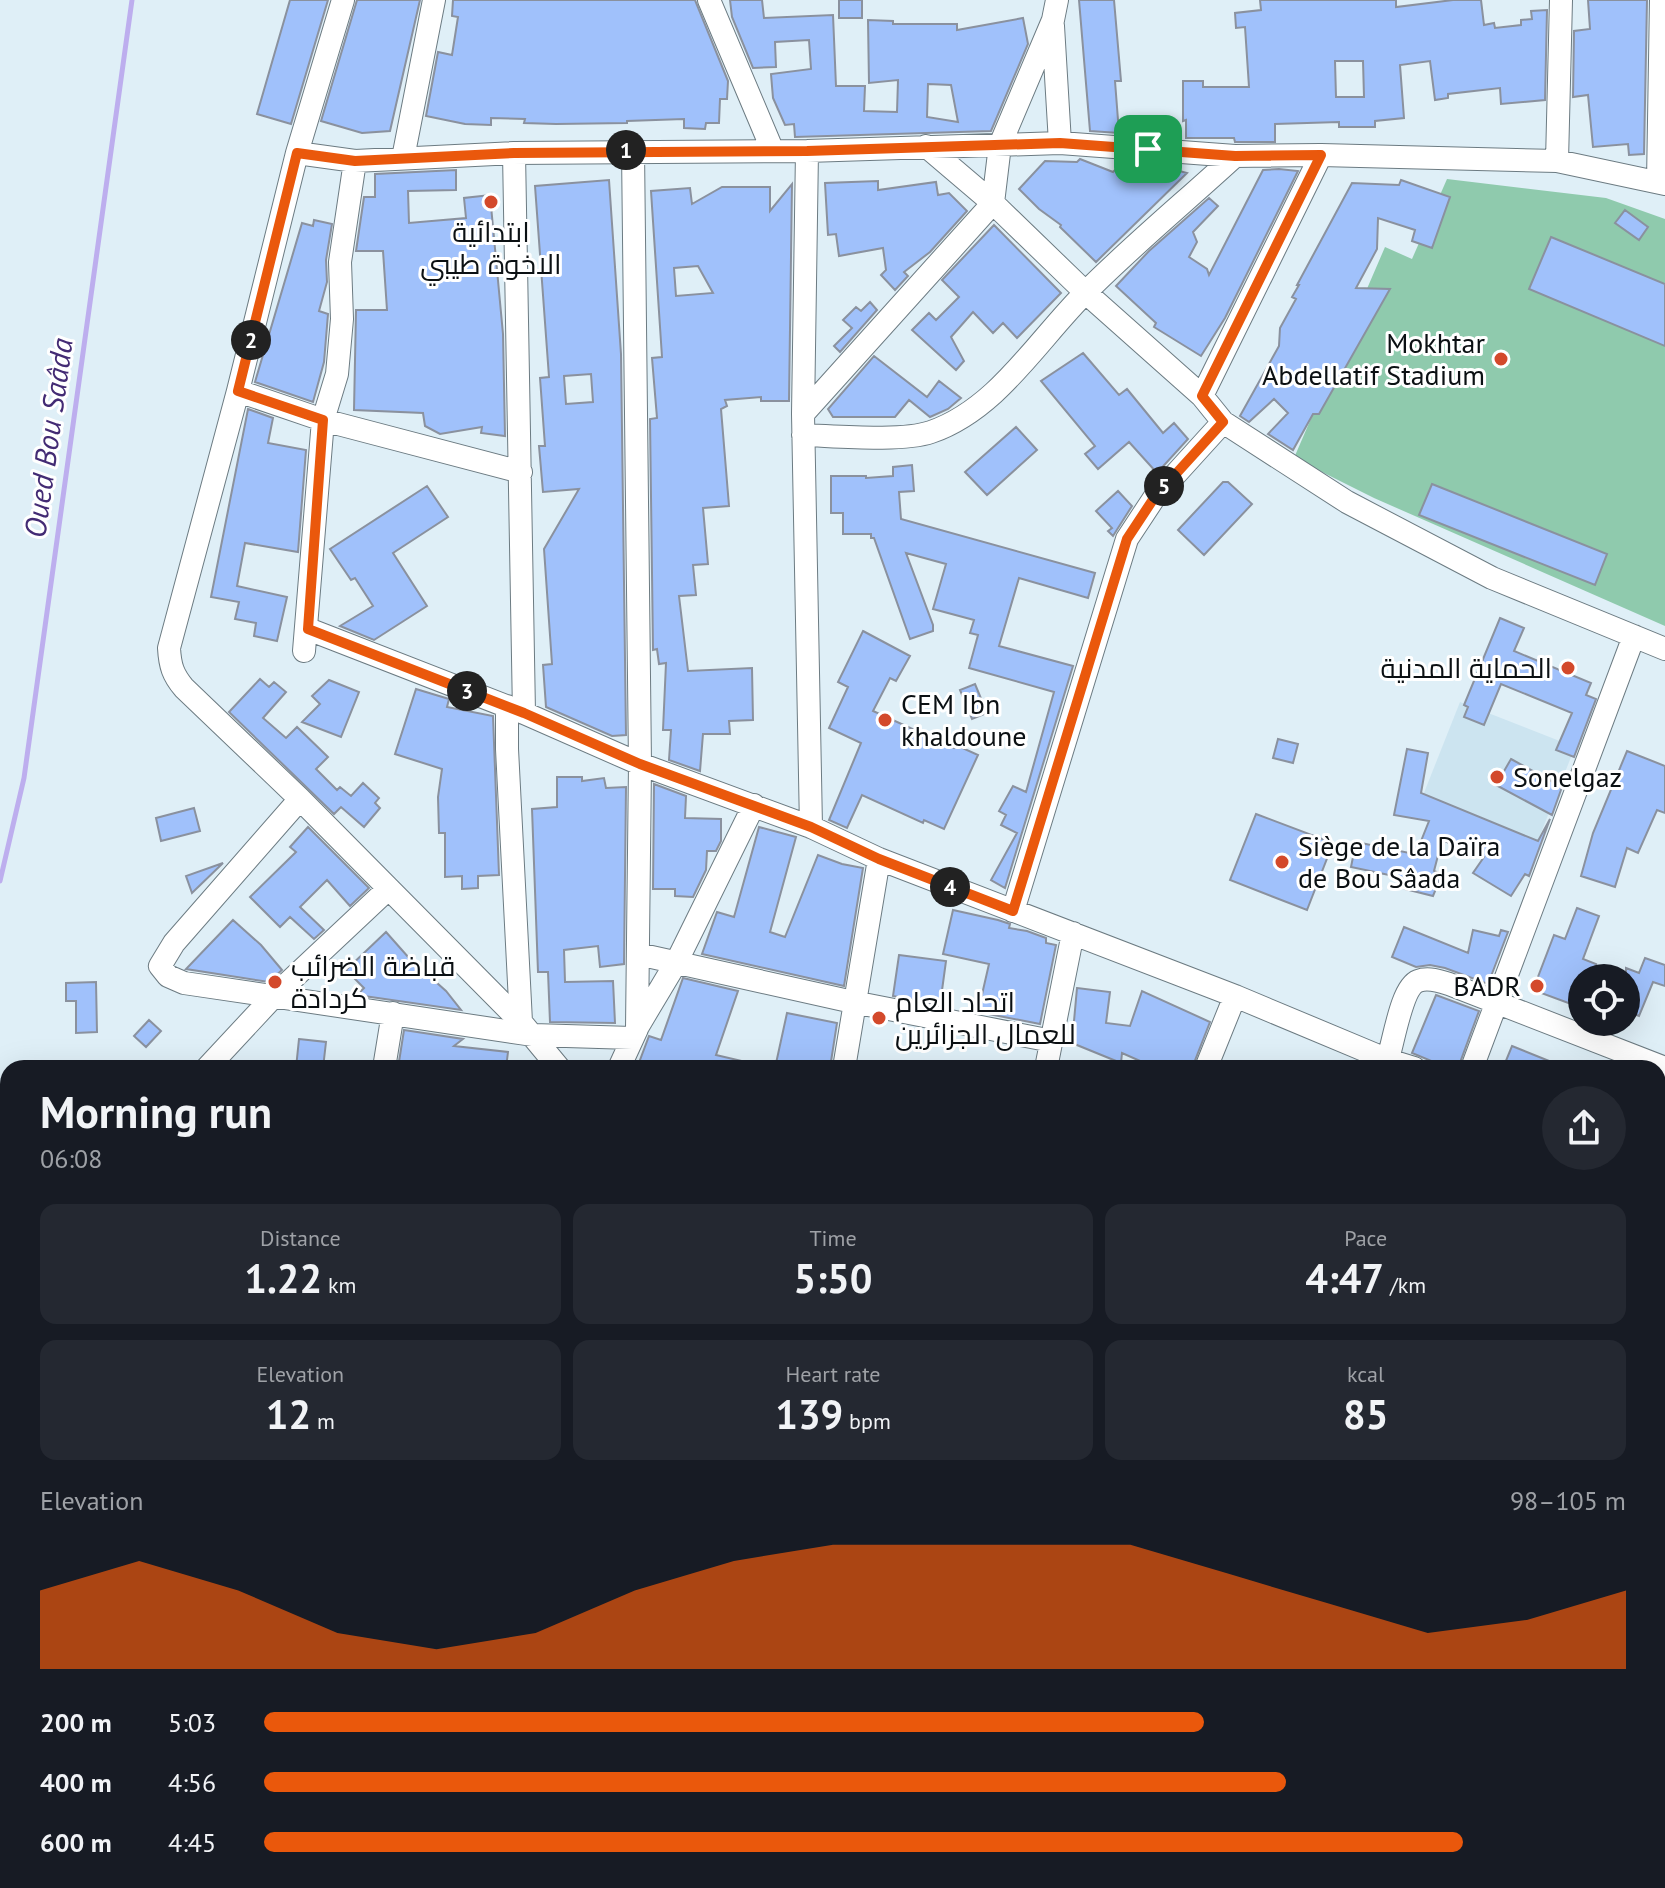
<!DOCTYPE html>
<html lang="en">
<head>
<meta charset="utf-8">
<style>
  body { margin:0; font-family:"PT Sans",Cairo,sans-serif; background:#242831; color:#f1f3f6; height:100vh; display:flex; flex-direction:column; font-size:30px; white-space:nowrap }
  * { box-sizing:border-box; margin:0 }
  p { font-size:26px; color:#9ea1a6 }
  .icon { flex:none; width:44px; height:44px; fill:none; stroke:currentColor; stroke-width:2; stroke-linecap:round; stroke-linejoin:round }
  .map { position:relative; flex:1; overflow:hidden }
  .side { position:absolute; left:0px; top:1060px; width:1666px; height:828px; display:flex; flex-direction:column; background:#171b24; border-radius:24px 24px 0 0; box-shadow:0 8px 32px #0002 }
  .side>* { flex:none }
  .buttons { position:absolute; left:1568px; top:964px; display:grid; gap:16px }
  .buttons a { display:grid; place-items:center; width:72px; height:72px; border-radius:50%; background:#171b24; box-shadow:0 8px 32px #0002; font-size:40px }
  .pin { position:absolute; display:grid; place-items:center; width:68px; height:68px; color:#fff; margin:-34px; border-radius:16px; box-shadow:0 4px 12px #0006 }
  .km { position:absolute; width:40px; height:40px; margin:-20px; border-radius:50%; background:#222; color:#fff; font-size:22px; line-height:40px; text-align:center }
  .round { display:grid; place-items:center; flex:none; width:84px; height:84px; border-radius:42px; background:#242831 }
  .overview { display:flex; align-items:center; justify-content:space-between; height:136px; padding:0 40px }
  h1 { font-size:44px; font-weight:800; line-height:60px }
  .figures { display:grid; grid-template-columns:repeat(3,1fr); gap:12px; height:136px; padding:8px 40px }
  .figures div { display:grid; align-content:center; border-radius:16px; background:#242831; text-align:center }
  .figures b { font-size:40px; font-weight:800 }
  .figures small { font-size:22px; font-weight:400 }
  .figures p { font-size:22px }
  .chart { height:224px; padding:16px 40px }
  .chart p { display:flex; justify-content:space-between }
  .chart svg { width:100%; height:144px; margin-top:8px; fill:#ea580c; opacity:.7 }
  ul { padding:0 40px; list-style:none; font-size:26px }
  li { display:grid; grid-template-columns:128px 96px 1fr; align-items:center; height:60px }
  li i { height:20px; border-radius:10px; background:#ea580c }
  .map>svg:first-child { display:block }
  .built { fill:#cce4f0 }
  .green { fill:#8fcaad }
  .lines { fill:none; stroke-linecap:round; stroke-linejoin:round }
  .stream { stroke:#bdaeee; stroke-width:5 }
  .building { fill:#a0c1fb; stroke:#8a919e; stroke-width:2; fill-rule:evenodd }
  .minor-casing { stroke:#6c7b82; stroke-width:24 }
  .major-casing { stroke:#6c7b82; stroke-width:30 }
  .minor { stroke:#fff; stroke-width:22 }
  .major { stroke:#fff; stroke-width:28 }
  .route-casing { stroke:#fff; stroke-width:16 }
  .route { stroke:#ea580c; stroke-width:10 }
  .poi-dot { fill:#d3492b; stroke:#fff; stroke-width:3 }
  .labels { text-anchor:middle; stroke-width:6; stroke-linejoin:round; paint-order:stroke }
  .poi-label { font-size:28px; fill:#0b1013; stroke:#fff; text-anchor:start }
  .water-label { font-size:30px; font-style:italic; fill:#432b74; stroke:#fff }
</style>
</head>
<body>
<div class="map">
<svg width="1665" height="1888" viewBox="0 0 1665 1888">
  <rect width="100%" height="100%" fill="#dfeff7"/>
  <path class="built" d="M1460,702L1575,747L1533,853L1418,808Z"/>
  <path class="green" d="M1447,179L1606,198L1665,219V626L1374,498L1294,458L1385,247L1412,259Z"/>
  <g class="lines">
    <path class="stream" d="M0,881L24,778L132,0
      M0,1475L8,1490
      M323,1880L330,1888"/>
  </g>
  <path class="building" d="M290,0H328L291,124L257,114Z
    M357,0H420L390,131L362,133L321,121Z
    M453,0H695L728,81L727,99H720L719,123H706L705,129L684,128V119L627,121V123L556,124L524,123L525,119L491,118V125L465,124L426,116L438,52L452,55L458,17L452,16Z
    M730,0H762L764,18L833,15L836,86H865L864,111L897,112L898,80L869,83L868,20L893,21V24H957V30L1023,18L1028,44L991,131L795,137L794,124L785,125L773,98L771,74L811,69L809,40L775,42L776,67L753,68L732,17ZM928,84L951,85L958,122L927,117Z
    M839,0H862V18H839Z
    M1079,0H1114L1121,81H1115L1119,133L1090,131Z
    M1260,0H1396V7L1453,0H1481L1484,25L1494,23L1495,28L1521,25V20L1532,19L1531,11L1547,10L1545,100L1501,104L1500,88L1448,94V98L1435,100L1430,61L1400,65L1404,118L1375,121V127H1339V122L1275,124V142H1235L1234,138H1186V120L1183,121V81H1203V87H1249L1245,27L1236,28L1235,13L1261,10ZM1335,61H1363L1364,97H1336Z
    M1588,0H1647L1644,154L1629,155L1628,144L1593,147L1588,95L1573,97L1574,31L1590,29Z
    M1080,159L1113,172L1121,164L1122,176L1137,163L1153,164L1187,173L1096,262L1060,227L1061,225L1039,209L1019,189L1045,161L1077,162Z
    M1279,169L1298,171L1225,318L1201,356L1154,327L1156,323L1116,286L1149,251L1209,198L1218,206L1193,232L1197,242L1189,257L1207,269L1209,275L1263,170Z
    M456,170V190L408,191L409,223L466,218L464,198L490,195L503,334L505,436L481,433L482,427L440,434L425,426L423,413L354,410L356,310H387L383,251H356L364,197H375V174Z
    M609,180L621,354L626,735L612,736L546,707L543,665L552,664L544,549L579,489L543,492L539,446H545L540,378L549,377L535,186ZM591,374L593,402L566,404L564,376Z
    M1401,180L1450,197L1432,248L1412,241L1415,230L1378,218L1377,249L1356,288L1390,289L1319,414H1313L1293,450L1268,434L1288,413L1274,399L1249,422L1240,416L1279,346L1280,328L1296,299L1292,297L1299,285H1297L1352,183L1399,185Z
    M878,181V190L936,182L938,195L949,193L967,211L930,252L904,272L908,276L895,290L881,275L886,270L883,248L839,256L836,234L828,235L825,183Z
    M792,184L789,401H761V397L725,400L727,406L721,409L729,506L703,508L708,564L693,565L696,595L679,596L688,671L752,668L753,720L729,721L730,734H703L700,771L669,760L671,730H663L666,663L659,664L657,649L653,650L650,419L657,418L652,358L662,357L651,191L690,188L692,204L722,187H770V211ZM698,266L713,293L676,296L674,268Z
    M1625,210L1648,227L1639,240L1615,223Z
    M314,220L332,224L326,260L327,282L319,311L328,314L324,362L313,402L255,382L302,223L313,226Z
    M994,225L1061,293L1017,338L1003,323L993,333L973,312L951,337L964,361L956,370L912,330L929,313L936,320L959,297L942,280Z
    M1551,237L1665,284V346L1529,289Z
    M870,302L877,310L840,352L834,346L852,328L843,320L856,307L861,311Z
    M1083,353L1119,395L1127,389L1163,433L1174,423L1188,439L1157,473L1129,442L1098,469L1085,454L1095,446L1041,381Z
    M874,356L927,397L939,381L961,398L948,409L930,417L909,400L895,417H833L828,409Z
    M248,409L273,418L268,443L306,450L298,552L245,543L237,586L287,597L277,641L254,636L256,623L235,619L239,602L211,597Z
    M1016,427L1037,450L987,495L965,472Z
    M912,465L914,491L899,492L901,519L1095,573L1088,598L1019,578L999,646L1073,666L1005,888L991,880L1017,833L1001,825L1006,815L999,811L1013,786L1026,792L1054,692L969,668L978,635L970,633L974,620L933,609L946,564L906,553L933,625V631L910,639L874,538H871V534H843V513H831V476H866V478L893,476V467Z
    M1223,482H1228L1252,504L1204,555L1178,530Z
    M1432,484L1607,554L1595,585L1419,515Z
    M427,486L448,517L393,553L427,606L374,640L340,626L373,606L355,578L351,580L330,549Z
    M1118,491L1132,506L1113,536L1108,531L1112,528L1096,511Z
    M1500,618L1524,628L1514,651L1591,683L1586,695L1596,699L1574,757L1556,750L1572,713L1501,684L1484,725L1464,717L1468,707L1464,705Z
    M863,631L910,656L896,681L890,678L873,711L954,748L956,745L978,755L944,829L924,820L923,823L862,795L847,828L829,820L861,743L829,728L848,687L838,682Z
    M260,679L269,687L274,682L286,692L263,718L286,738L297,727L328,757L316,769L337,790L340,787L351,796L363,783L379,798L375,803L380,808L364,827L341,807L334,814L229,712Z
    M329,680L359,692L341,737L302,722L320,704L312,696Z
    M975,684L987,713L972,719L960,690Z
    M416,689L449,699L447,707L493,716L499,875L478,876V888L462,889V876L445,877V833H439L438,797L442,769L395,754Z
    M1278,739L1298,744L1293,763L1273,758Z
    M1407,749L1428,753L1421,793L1538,841L1550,819L1529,876L1525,874L1511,896L1473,873L1484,857L1442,840L1434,871L1442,874L1433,896L1405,889L1408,879L1351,867L1356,842L1414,854L1417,851L1429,821L1394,815Z
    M1627,751L1665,766V813L1657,810L1638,853L1627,848L1615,887L1581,876L1593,833Z
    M1511,759L1562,787L1552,815L1496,785Z
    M557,777H582V781L604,778L606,788L626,787L624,964L600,967L598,946L564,950L565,982L613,981L615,1023L550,1022L548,972H538L532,809L557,807Z
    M654,784L686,796L685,818L721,819V841L716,851H707L706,870L693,897L675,896V889H653Z
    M194,808L200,831L161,841L156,818Z
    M1256,814L1333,843L1307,910L1230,880Z
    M308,827L369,888L350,906L327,880L300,907L324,930L314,939L290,917L280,927L250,897L296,852L290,847Z
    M759,827L796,837L770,932L785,937L818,855L842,864L863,868L844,986L702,954L717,912L734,917Z
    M223,863L192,893L186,876Z
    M1577,908L1599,916L1583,959L1596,964L1591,978H1582V1008L1533,990L1554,935L1565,939Z
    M953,910L998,920L1010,924L1009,928L1027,931L1046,938V943L1056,945L1040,1024L978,1012L989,964L943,954Z
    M233,920L261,945L282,970L269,982L186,969Z
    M1404,927L1468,953L1473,930L1499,936L1501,930L1508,932L1488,984L1445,968L1430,965L1416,967L1392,957Z
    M386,932L409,958L446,991L461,1010L357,995L364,988L346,970Z
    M899,955L946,961L940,1005L893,996Z
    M1645,958L1665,965V986L1653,982L1639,1016L1626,1011V968L1639,973Z
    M683,978L738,991L716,1055L746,1062L745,1068H637L649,1036L661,1040Z
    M96,982L97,1032L76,1033V1001H66V983Z
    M1077,988L1110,992L1106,1023L1130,1026L1142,991L1210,1022L1192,1068H1156L1122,1053L1121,1063L1072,1043Z
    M1436,995L1479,1011L1458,1068H1448L1412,1053Z
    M787,1013L837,1023L830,1068H775Z
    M149,1020L161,1031L146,1047L134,1036Z
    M404,1030L463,1039L454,1046L508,1052L506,1068H398Z
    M299,1039L326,1042L323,1068H296Z
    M1512,1046L1564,1067V1068H1503Z"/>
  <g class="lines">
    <defs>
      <path id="minor" d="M343,0L297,153L238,391L169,648C170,666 173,675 184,688L300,799L521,1022L559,1068
        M709,0L772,149
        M1053,26L1060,143
        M926,146L993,203L1085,292L1202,396L1223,422L1347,502L1492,578L1665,649
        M807,151L803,414L811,827
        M297,153L355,161L514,153L807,151L1060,143L1235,156L1321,155L1557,161L1665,184
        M514,153L524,713
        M403,158L434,0
        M1557,161L1561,0
        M1658,182L1661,0
        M238,391L323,420L521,472
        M1202,396L1321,155
        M803,414L993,203L1000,145L1053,20L1057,0
        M803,435C836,436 902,442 931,432C998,409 1038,339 1087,291C1134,244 1186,201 1235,156
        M308,629L524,713L640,764L811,827L879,859L1235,996L1388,1060L1414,1068
        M304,651L323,420L337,374L342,319L340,262L355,161
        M507,706V749L521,1022
        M300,799L174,943L160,966L168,976L184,983L533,1035L632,1038
        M1013,911L1127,539L1154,498L1223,422
        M638,954L853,1002L1052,1041
        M637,1028L677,961L754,805
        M207,1068L274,996L388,889
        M384,1068L393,1013
        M619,1068L637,1029L640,764L633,150
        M844,1068L879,859
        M1046,1068L1073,933
        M1206,1068L1235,996
        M1385,1068C1393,1049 1400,988 1418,981C1428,977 1440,981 1449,984L1665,1068
        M1472,1068L1634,636
        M1658,1330H1665
        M1658,1494H1665
        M601,1880L603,1888
        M1182,1880L1183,1888
        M1067,1888L1070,1880
        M1278,1888V1880
        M1508,1888L1510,1880
        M1532,1888L1542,1880"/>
      <path id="major" d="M1658,1577L1665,1562
        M1658,1628L1665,1615
        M1558,1880L1570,1888
        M1615,1880L1625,1888"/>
    </defs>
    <use href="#minor" class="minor-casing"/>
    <use href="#major" class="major-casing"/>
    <use href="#minor" class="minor"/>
    <use href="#major" class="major"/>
  </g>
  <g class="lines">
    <defs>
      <path id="route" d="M1060,143L1235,156L1321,155L1202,396L1223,422L1154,498L1127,539L1013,911L879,859L811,827L640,764L524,713L308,629L323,420L238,391L297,153L355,161L514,153L807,151Z"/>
    </defs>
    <use href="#route" class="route-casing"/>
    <use href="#route" class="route"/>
  </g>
  <g class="poi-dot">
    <circle cx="491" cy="202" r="8"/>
    <circle cx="1501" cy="359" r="8"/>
    <circle cx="1568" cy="668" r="8"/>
    <circle cx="885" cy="720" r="8"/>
    <circle cx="1497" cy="777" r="8"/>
    <circle cx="1282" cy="862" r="8"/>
    <circle cx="275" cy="982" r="8"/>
    <circle cx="1537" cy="986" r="8"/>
    <circle cx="879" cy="1018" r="8"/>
  </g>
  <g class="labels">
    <g class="poi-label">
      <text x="491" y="242" text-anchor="middle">ابتدائية<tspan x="491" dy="32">الاخوة طيبي</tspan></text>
      <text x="1485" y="353" text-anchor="end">Mokhtar<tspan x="1485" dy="32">Abdellatif Stadium</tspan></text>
      <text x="1552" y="678" text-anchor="end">الحماية المدنية</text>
      <text x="901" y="714">CEM Ibn<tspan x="901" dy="32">khaldoune</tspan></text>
      <text x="1513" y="787">Sonelgaz</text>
      <text x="1298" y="856">Siège de la Daïra<tspan x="1298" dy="32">de Bou Sâada</tspan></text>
      <text x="291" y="976">قباضة الضرائب<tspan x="291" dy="32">كردادة</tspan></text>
      <text x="1521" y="996" text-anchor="end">BADR</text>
      <text x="895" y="1012">اتحاد العام<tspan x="895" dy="32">للعمال الجزائرين</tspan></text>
    </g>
    <g class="water-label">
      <text transform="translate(49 438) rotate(-82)" y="10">Oued Bou Saâda</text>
    </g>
  </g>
</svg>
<div class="buttons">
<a><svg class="icon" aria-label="locate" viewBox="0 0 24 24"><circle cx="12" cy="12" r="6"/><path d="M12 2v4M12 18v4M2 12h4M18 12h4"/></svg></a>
</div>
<div class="pin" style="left:1148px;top:149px;background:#1e9e55"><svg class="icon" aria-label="arrive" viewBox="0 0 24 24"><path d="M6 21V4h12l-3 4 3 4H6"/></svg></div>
<b class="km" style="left:626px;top:150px">1</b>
<b class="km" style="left:251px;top:340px">2</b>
<b class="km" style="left:467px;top:691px">3</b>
<b class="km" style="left:950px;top:887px">4</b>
<b class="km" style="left:1164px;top:486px">5</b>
<section class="side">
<div class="overview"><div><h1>Morning run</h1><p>06:08</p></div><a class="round"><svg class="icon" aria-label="share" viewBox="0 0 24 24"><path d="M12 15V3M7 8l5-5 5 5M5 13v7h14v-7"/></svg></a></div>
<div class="figures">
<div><p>Distance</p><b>1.22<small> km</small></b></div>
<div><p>Time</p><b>5:50</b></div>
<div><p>Pace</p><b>4:47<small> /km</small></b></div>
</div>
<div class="figures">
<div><p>Elevation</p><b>12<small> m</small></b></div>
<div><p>Heart rate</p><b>139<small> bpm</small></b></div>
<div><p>kcal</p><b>85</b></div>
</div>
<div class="chart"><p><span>Elevation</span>98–105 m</p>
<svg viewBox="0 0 160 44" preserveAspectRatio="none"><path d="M0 44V20L10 11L20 20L30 33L40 38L50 33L60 20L70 11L80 6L90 6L100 6L110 6L120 15L130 24L140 33L150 29L160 20V44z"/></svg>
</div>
<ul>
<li><b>200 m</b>5:03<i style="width:69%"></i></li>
<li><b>400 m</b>4:56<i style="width:75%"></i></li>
<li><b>600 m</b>4:45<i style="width:88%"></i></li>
</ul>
</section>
</div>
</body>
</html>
